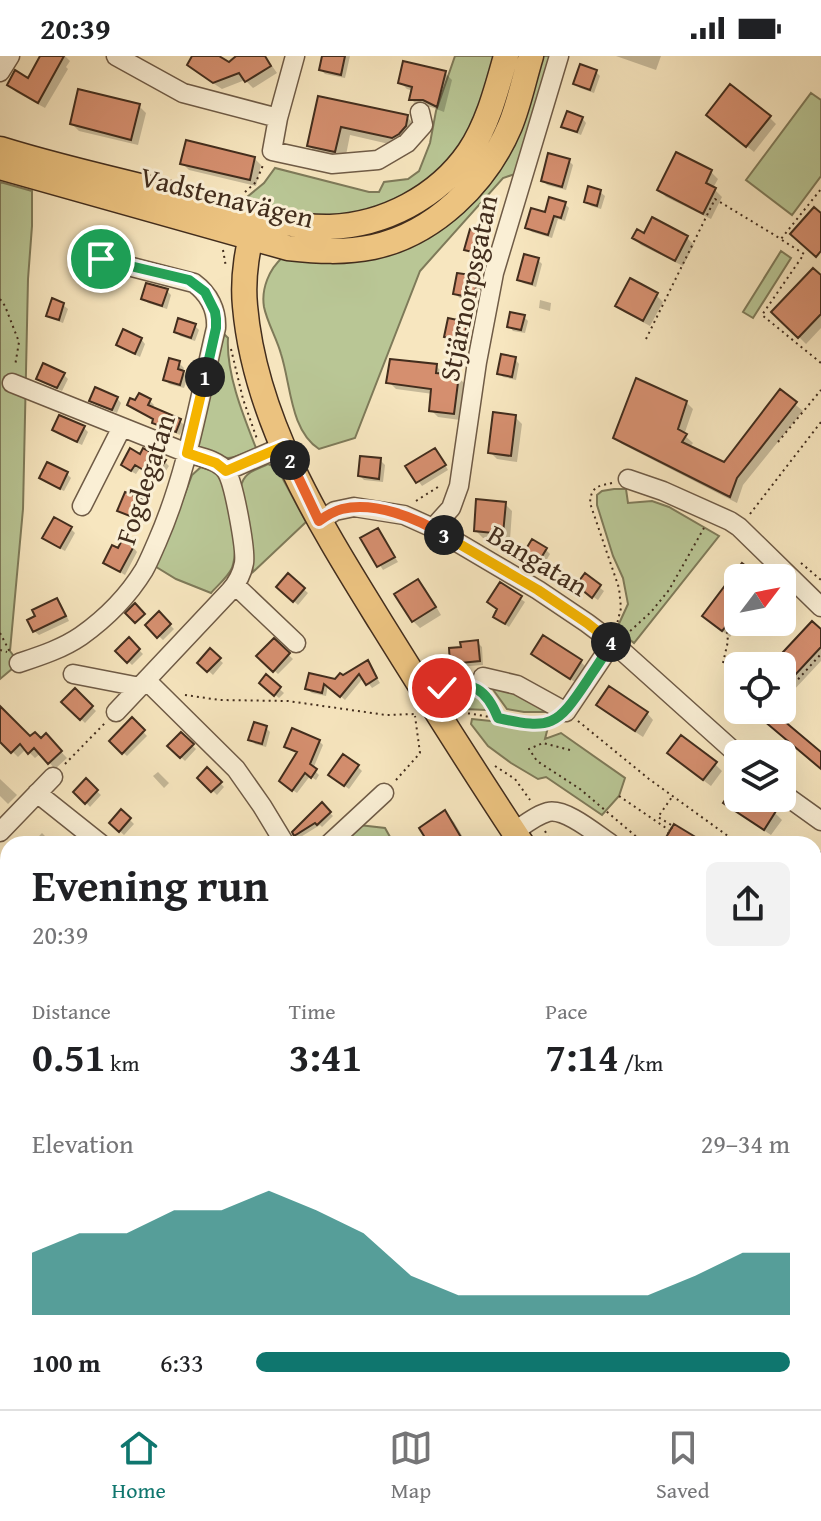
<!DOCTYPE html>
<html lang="en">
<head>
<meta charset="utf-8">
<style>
  body { margin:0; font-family:"Gentium Book Plus",serif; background:#f2f2f2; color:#202124; height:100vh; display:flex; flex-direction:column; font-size:30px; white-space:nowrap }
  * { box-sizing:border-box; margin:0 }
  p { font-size:26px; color:#757577 }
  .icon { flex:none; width:44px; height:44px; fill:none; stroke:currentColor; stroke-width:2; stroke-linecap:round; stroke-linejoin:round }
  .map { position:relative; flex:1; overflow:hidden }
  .side { position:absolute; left:0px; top:780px; width:822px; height:574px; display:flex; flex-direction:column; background:#fff; border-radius:24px 24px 0 0; box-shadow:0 8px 32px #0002 }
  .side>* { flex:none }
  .needle { width:52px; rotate:58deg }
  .tools { position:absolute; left:724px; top:508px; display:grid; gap:16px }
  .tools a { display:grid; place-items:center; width:72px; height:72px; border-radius:12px; background:#fff; box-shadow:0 8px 32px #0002; font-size:40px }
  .pin { position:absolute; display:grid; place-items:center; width:68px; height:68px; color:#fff; margin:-34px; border:4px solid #fff; border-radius:50%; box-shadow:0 2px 8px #0007 }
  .km { position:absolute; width:40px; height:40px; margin:-20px; border-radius:50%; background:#222; color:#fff; font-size:22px; line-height:40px; text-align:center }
  .round { display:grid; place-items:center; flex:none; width:84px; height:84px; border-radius:12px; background:#f2f2f2 }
  .overview { display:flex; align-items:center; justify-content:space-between; height:136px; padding:0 32px }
  h1 { font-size:44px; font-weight:700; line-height:60px }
  .metrics { display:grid; grid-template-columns:repeat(3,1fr); gap:12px; height:136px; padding:8px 32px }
  .metrics div { display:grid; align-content:center }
  .metrics b { font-size:40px; font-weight:700 }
  .metrics small { font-size:22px; font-weight:400 }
  .metrics p { font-size:22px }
  .chart { height:224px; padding:16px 32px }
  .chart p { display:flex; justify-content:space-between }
  .chart svg { width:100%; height:144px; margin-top:8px; fill:#0f766e; opacity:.7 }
  ul { padding:0 32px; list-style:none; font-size:26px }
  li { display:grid; grid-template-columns:128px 96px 1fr; align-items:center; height:60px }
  li i { height:20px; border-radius:10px; background:#0f766e }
  .status { display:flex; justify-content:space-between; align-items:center; height:56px; padding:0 40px; background:#fff; direction:ltr }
  .status svg { height:22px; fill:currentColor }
  .menu { display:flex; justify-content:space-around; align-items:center; height:112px; border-top:2px solid #e0e0e0; background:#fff; font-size:22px; color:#757577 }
  .menu a { display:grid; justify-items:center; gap:4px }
  .menu .current { color:#0f766e }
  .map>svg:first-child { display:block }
  .green { fill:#b9c695; stroke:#7e7a59; stroke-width:2 }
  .shadow { fill:#0003 }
  .building { fill:#d58f6f; stroke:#422d1d; stroke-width:2 }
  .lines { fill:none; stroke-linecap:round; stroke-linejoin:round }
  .minor-casing { stroke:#6f5b46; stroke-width:21 }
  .major-casing { stroke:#422d1d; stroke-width:27 }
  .path { stroke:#422d1d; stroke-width:2; stroke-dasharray:2 4; stroke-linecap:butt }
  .minor { stroke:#faefd5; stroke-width:18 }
  .major { stroke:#ecc380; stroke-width:24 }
  .split-1-casing { stroke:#fff; stroke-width:16 }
  .split-2-casing { stroke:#fff; stroke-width:16 }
  .split-3-casing { stroke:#fff; stroke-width:16 }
  .split-4-casing { stroke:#fff; stroke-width:16 }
  .split-5-casing { stroke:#fff; stroke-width:16 }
  .split-1 { stroke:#22a559; stroke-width:10 }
  .split-2 { stroke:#f5b400; stroke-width:10 }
  .split-3 { stroke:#f0652b; stroke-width:10 }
  .split-4 { stroke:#f5b400; stroke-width:10 }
  .split-5 { stroke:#22a559; stroke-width:10 }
  .labels { text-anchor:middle; stroke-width:6; stroke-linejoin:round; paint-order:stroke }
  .street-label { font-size:28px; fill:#422d1d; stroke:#faefd5 }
</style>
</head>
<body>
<div class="status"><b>20:39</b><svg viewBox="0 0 49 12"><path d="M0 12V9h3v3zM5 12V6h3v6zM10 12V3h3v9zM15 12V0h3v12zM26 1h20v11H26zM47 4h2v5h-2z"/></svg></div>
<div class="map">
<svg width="821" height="1353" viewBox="0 0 821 1353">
  <rect width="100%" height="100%" fill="#f7e6bf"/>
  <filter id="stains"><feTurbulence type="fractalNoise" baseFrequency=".0025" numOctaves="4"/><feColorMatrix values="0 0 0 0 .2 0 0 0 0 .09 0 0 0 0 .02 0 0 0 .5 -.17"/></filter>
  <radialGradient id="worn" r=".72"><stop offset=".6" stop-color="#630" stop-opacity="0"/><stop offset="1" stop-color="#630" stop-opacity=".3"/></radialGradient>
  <path class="green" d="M455,0H496L474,69L454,100L421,132L359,159L300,161L241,146L264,127L275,112L369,136H379L384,126L408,123L419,115L430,87L436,55Z
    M542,0H551L515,118L503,122L420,215L355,382L319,393C290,374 291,329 281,298C277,283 267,266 264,251C261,233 269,213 283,201L319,203L457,154Z
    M811,37L821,44V120L792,159L746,124Z
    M0,126L32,135V170L28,223L23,453L10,595L19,607L0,623Z
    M781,195L791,202L753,262L743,256Z
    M224,278L228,282C226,317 243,359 256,392C226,407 226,404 197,390L219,280Z
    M268,408L277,412L306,466L253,516L251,503L252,487L241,431C243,416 256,414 268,408Z
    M201,411L218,417C228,443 241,485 232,512C228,521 217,530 211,537L176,523L153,509L167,485L192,419Z
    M614,433H626L628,447L652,445L669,451L719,480L634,587L620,576L617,572L628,548L623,522L613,500L597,449V439L602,435Z
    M489,628L519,633L553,656H524L507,653Z
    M455,632C468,633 480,637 489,647L486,654L464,653L451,636Z
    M472,663L548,671L545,683L561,677L625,722L619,740L602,759L546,721L538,723L511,707L488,690L471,668Z
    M359,769L385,772L394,788H339Z
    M821,1122V1265L814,1262V1123Z"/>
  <path class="shadow" d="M43,0H65L70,5L66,11L68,13L45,52L16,36L9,29L29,24Z
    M195,0H212L229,8L239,0H265L277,17L253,32L245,24L222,33L196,16L189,9Z
    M324,0H350L345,22L325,18L321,14Z
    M616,0H661L656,14Z
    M596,16L600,20L594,37L580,32L575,28Z
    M445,17L452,24L444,56L431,51L418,50L411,43L413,35L407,33L400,26Z
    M320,42L407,61L417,71L402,91L350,79L345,104L319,99L309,90Z
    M139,50L146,57L138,89L79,75L72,68Z
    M769,61L776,68L754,96L715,65Z
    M582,62L586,67L581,79L568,74L563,70Z
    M254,102L261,109L256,130L189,114L182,107Z
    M569,105L573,109L566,134L547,129L543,124Z
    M711,116L718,123L713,132L722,141L711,163L666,141L659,134Z
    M600,136L605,140L601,153L591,150L587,146Z
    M565,148L569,152L565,165L558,163L552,182L532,176L527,171Z
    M486,179L490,183L485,201L471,197L467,193Z
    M644,179L687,182L694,189L683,210L641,189L634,182Z
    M538,204L542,208L536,231L523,227L519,223Z
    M477,222L481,227L478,245L460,242L455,238Z
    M821,222V272L806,288L774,256Z
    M166,234L171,239L167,253L148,247L143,242Z
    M656,239L663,246L650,270L624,256L617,249Z
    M540,244L551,247L550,255L539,252Z
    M63,249L68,253L63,267L52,263L48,259Z
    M524,261L528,265L525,277L513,275L509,270Z
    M466,268L471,272L467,288L451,285L446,281Z
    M195,270L199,274L195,285L180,280L176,275Z
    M141,283L145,288L140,301L123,293L119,289Z
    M515,303L519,308L516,324L503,321L499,317Z
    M179,307L184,312L182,316L188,321L184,332L169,328L165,323Z
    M436,310L443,317V320L458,321L465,328L460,364L438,361L431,354L433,338L396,333L389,326Z
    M63,318L68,323L62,335L42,326L38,322Z
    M780,336L803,355L743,429L737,447L622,388L615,381L686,346L693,353L684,379L693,387L689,392L724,408Z
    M117,342L121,347L117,357L96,349L92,345Z
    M150,345L154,349L152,353L180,365L184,369L180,379L159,370L154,366L155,364L133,353L129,349Z
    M515,361L522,368L517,406L497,403L490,396Z
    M84,372L88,376L82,389L58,378L54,373Z
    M439,398L448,414L422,430L408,411Z
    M141,401L164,405L169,410L160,424L140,412L136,418L127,413Z
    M380,404L385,409L383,426L364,424L360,420Z
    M67,418L71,422L64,435L45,426L41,422Z
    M141,445L145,449L140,465L124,458L120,454Z
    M505,448L512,455L510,484L483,482L476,475Z
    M70,472L75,477L65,495L49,486Z
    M378,474L398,506L383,514L363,483Z
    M133,491L137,496L125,519L105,507L119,495Z
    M546,494L550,498L543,510L526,498Z
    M743,510L758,522H738V566H741L730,581L712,567Z
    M289,520L308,537L298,549L279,531Z
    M585,520L604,535L598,544L582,533Z
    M418,526L425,532L441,559L420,572L413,565Z
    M500,528L525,546L509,571L500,565Z
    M57,544L61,548L69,565L39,579L34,575Z
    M159,558L174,573L163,584L147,569Z
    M821,576V605L792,636L782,626V610H773Z
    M544,582L581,606L588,613L578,628L541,604L534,597Z
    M129,584L143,598L132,609L118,595Z
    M274,585L293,603L278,618L259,600Z
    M477,586L482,591L483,609L456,611L452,607L463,592Z
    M210,595L223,607L213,619L200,607Z
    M368,607L380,627L372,632L364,621L345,644L328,629L326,640L312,637L307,633L310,619L336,625Z
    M266,621L284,637L279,642L261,627Z
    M75,635L96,655L85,667L64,646Z
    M598,649L647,657L653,664L643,681L605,656Z
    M0,653L30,683L41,684L46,680L67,702L55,713L41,697L35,702L26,693L18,701L0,683Z
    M132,664L147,680L127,700L111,685Z
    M266,672L270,676L266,691L255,688L251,684Z
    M181,679L196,693L185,705L170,690Z
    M319,685L323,689L313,713L319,719L316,724L310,720L297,737L285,729L299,698L286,690Z
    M676,704L715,708L722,715L711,730Z
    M358,711L362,715L349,733L335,723Z
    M207,714L224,731L217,739L200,722Z
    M158,716L169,727L164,732L153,720Z
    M0,723L17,739L8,748L0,740Z
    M86,725L101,739L90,751L76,736Z
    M738,732V742H753L775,757L782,764L771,779L733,754L726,747Z
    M322,749L333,760L322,771L320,769L299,782L294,776Z
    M122,756L134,768L124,779L111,767Z
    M445,757L454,766L467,788H431Z
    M42,777L53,788H31Z
    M821,840V881L819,885L814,882V852Z
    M814,955L821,959V974L814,970Z
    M0,957L8,964V980L3,976L0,979Z
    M814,1021L818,1025V1028H821V1045L814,1044Z
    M814,1094L821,1096V1116H814Z
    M814,1305L821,1312V1351L814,1344Z
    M17,1346H32L36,1353H21Z
    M179,1346H204V1347L194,1353H183Z
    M309,1346H339L331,1353H316Z
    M425,1346H447L452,1351L450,1353H416Z
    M456,1346H466L470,1351L462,1353Z
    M577,1346H612L603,1353H568Z
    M737,1346H759L765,1353H741L736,1347Z"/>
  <path class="building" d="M40,0H64L38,47L7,29L15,14L28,22Z
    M192,0H219L229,6L236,0H265L271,10L245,26L239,17L213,27L187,9Z
    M322,0H345L341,19L319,14Z
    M403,5L446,15L437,51L423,44H409L412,31L398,27Z
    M580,8L597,14L590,34L573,28Z
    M730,28L771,60L746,91L706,59Z
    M78,33L140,48L131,84L70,68Z
    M318,40L408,59L406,70L399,78L392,82L341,71L335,96L307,90Z
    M567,55L583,61L577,76L561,71Z
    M186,84L255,101L250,124L180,108Z
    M676,96L712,114L706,127L716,132L703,158L657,134Z
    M548,97L570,103L562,131L541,125Z
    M588,130L601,134L597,150L584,146Z
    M549,141L566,146L561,162L554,160L548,179L525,172L531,152L545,156Z
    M814,151L821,157V195L816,201L790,178Z
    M652,161L688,180L675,205L632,182L637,173L644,177Z
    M470,173L487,177L481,198L464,194Z
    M524,198L539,202L532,228L517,224Z
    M813,212L821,219V258L798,282L771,256Z
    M457,217L478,220L474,242L453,238Z
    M630,222L658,237L643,265L615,250Z
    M146,227L168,233L162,250L141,243Z
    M52,242L64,247L59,264L46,260Z
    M510,256L525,259L521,274L507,271Z
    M178,262L196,268L191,282L174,276Z
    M448,262L467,266L464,285L444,281Z
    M123,273L142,282L135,298L116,289Z
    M501,298L516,301L512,321L497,318Z
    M169,302L180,305L178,313L184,315L180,329L163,324Z
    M390,303L437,308L436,317L459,319L454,358L429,355L431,333L386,327Z
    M43,307L65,317L57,332L36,323Z
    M636,322L687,345L678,373L687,378L682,386L724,406L780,333L797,346L737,422L730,441L613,382Z
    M95,331L118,341L112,354L89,345Z
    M139,337L151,343L148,349L181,363L176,376L152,367L153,363L127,349L130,342L135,344Z
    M493,356L516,359L511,400L488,397Z
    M59,359L85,370L77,386L52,374Z
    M130,392L140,398L143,392L166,404L155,421L135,409L131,415L121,409Z
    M435,392L446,409L416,427L405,410Z
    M360,400L381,402L379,423L358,420Z
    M47,406L68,416L60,433L39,422Z
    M125,436L142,443L135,462L117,455Z
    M476,443L506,446L503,478L474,475Z
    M54,461L72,471L60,492L42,482Z
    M378,472L395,501L377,511L360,482Z
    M532,483L547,492L538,507L523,498Z
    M122,484L134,490L120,516L103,507L112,489L118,492Z
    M742,507L762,522H738V555L722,575L702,560Z
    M288,517L305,532L293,546L276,531Z
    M585,517L601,529L592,542L576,529Z
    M418,523L436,551L412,566L394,538Z
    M500,526L522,540L505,568L493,561L497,553L487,546Z
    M57,542L66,560L33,576L27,564L35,560L32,554Z
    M135,547L145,558L135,567L125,557Z
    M159,555L171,568L157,582L145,569Z
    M812,565L821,573V591L782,633V610H770Z
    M543,579L582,604L570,623L531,598Z
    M129,581L140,593L127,607L115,595Z
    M274,582L290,597L273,616L256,600Z
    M478,584L480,605L450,608L449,592L461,591L460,586Z
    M210,592L221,602L207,616L197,607Z
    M368,604L377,622L366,629L359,618L340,641L324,628L322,637L305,633L309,617L335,623L340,617L343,619Z
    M266,618L281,631L274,640L259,627Z
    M609,630L648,656L635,675L596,649Z
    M75,632L93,650L80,664L61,646Z
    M0,650L30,680L35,676L41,682L46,677L62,695L48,708L34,692L28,698L20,688L11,697L0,686Z
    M751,654H771L821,696V713Z
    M132,661L145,674L122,698L109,685Z
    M254,666L267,670L262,688L248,684Z
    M292,672L320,684L310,708L317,713L311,722L305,717L292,735L279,725L297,696L284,691Z
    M181,676L194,688L180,702L167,690Z
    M681,679L717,706L703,724L667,697Z
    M343,698L359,709L344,730L328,719Z
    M207,711L222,726L211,736L197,722Z
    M86,722L98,734L85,748L73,736Z
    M738,725V742H756L776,755L764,774L723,747Z
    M322,746L331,756L317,769L315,767L294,780L292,776Z
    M121,753L131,762L119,776L109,767Z
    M445,754L465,788H429L419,772Z
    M674,768L707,788H662Z"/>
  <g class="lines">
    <defs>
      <path id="minor" d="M116,0L183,37L278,62
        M295,0L278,62L272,95L332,108L378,104L407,87L423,69L420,56
        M0,16L10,0
        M12,327L187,397C200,401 218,404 226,415C234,426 246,494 244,507C242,518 237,527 230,535L116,656
        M226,415L284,390
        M628,423L663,435L730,465L739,471L821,551
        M82,450L122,371
        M319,465L335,455L354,451L404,459L433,472L538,534L587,567L611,585L738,699
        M433,472L451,452L459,430L477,306L494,217L559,0
        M235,529L296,587
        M19,607C40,600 62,593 81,580C105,563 128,540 144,514C149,505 153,495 157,486C187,418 199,344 216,272C217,254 209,238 194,227L101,203
        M73,618L140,631
        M483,621L517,629L566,656L609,592L611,585
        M146,624L236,713L262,750L285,788
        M37,737L101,788
        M782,737L821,765
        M0,776L53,721
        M514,776C524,769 536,759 548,756C566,752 596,778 611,788
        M329,788L384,737
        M814,815L821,806
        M814,914L821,917
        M0,932L8,940
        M814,1055L821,1056
        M0,1122L8,1114
        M0,1253L8,1247
        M674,1346L680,1353
        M91,1353L107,1346
        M625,1353L635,1346"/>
      <path id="major" d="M0,93C64,113 129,127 194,143C238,154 284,172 330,171C384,169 438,141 469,96C488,68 497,32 506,0
        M0,111L288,192C317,195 344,197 373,191C434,178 486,127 510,70C519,48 524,23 531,0
        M256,160C248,190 242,219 245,250C255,366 321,470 381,567C427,641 474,715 522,788
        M356,1353L365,1346"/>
    </defs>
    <use href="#minor" class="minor-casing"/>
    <use href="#major" class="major-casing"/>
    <path class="path" d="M245,136L256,126L263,109
      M782,184L804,198L762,259L821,307
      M223,194L226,211
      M0,243L5,250L19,286L15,310
      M646,283L715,143L781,183L821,133
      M231,293L243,343L257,383
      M778,386L821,334
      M612,427C597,430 591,431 590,447L619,532L621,552L617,568
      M416,445L441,429
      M750,458L821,366
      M801,507L821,524
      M0,577L10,596
      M627,580L629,576L651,556L669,534L704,472
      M0,594L7,596
      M723,607L728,585L727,577L738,562
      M437,621L466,620
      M444,631L450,630L469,631
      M486,638L493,649L497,661
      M185,639L220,644L288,645L386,659L417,658
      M782,641L821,598
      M462,657C491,658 521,674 550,666
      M578,665L649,723L739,788
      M570,694L543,687L529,693L537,705L580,733L645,788
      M65,708L105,667
      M495,710L515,723L530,744
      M396,724L420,697L415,660
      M619,740L669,774
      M545,775L552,788
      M661,788L673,770L658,761L672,741
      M0,1097L8,1096
      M814,1181L821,1185
      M814,1252L821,1251"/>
    <use href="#minor" class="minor"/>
    <use href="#major" class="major"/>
  </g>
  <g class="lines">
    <defs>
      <path id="split-1" d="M101,203L189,224L205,236L215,256L216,263V272L205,321"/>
      <path id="split-2" d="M205,321L187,397L216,407L226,415L284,390L290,404"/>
      <path id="split-3" d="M290,404L319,465C326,460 334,455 342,453C374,445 417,462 444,479"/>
      <path id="split-4" d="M444,479L538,534L587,567L611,586"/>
      <path id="split-5" d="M442,632C472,623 487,634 498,662C551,674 557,670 587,625C595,612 605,600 611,586"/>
    </defs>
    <use href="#split-1" class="split-1-casing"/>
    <use href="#split-2" class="split-2-casing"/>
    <use href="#split-3" class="split-3-casing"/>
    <use href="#split-4" class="split-4-casing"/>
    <use href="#split-5" class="split-5-casing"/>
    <use href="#split-1" class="split-1"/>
    <use href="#split-2" class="split-2"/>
    <use href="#split-3" class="split-3"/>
    <use href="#split-4" class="split-4"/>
    <use href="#split-5" class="split-5"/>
  </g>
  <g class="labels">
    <g class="street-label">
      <text transform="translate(227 141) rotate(14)" y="10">Vadstenavägen</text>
      <text transform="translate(468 232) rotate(-78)" y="10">Stjärnorpsgatan</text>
      <text transform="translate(145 423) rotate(-72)" y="10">Fogdegatan</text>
      <text transform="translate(538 504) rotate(31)" y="10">Bangatan</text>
    </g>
  </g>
  <rect width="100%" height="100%" filter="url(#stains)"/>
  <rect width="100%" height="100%" fill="url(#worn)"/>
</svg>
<div class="tools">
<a><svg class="needle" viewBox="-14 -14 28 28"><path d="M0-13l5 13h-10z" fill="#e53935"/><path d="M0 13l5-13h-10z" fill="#757577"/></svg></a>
<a><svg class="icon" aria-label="locate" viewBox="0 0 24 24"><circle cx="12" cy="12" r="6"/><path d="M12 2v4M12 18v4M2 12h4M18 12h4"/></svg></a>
<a><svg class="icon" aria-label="layers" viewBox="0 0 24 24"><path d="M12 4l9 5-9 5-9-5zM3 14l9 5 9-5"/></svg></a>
</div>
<div class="pin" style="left:101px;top:203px;background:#1e9e55"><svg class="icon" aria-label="arrive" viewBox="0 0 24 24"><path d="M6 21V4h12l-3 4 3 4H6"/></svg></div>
<div class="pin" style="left:442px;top:632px;background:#d93025"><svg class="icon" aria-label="check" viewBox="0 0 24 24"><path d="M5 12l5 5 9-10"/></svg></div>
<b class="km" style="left:205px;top:321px">1</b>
<b class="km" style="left:290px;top:404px">2</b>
<b class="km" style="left:444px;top:479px">3</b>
<b class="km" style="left:611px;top:586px">4</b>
<section class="side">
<div class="overview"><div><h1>Evening run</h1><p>20:39</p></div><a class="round"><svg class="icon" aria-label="share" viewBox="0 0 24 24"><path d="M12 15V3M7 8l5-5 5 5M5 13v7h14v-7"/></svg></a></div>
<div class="metrics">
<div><p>Distance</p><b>0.51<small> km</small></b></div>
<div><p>Time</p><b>3:41</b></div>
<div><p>Pace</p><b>7:14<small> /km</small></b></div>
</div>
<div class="chart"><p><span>Elevation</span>29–34 m</p>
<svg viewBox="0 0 160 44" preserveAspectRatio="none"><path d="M0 44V25L10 19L20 19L30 12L40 12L50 6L60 12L70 19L80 32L90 38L100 38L110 38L120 38L130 38L140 32L150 25L160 25V44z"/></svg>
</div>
<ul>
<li><b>100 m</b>6:33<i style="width:100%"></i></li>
</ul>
</section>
</div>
<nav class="menu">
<a class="current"><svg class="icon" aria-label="home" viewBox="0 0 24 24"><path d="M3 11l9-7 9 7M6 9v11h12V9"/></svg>Home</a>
<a><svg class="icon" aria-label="map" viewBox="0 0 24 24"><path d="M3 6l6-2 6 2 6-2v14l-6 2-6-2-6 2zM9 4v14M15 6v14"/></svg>Map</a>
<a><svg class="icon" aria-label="saved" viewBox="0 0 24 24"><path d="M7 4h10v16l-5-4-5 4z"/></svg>Saved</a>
</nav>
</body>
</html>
